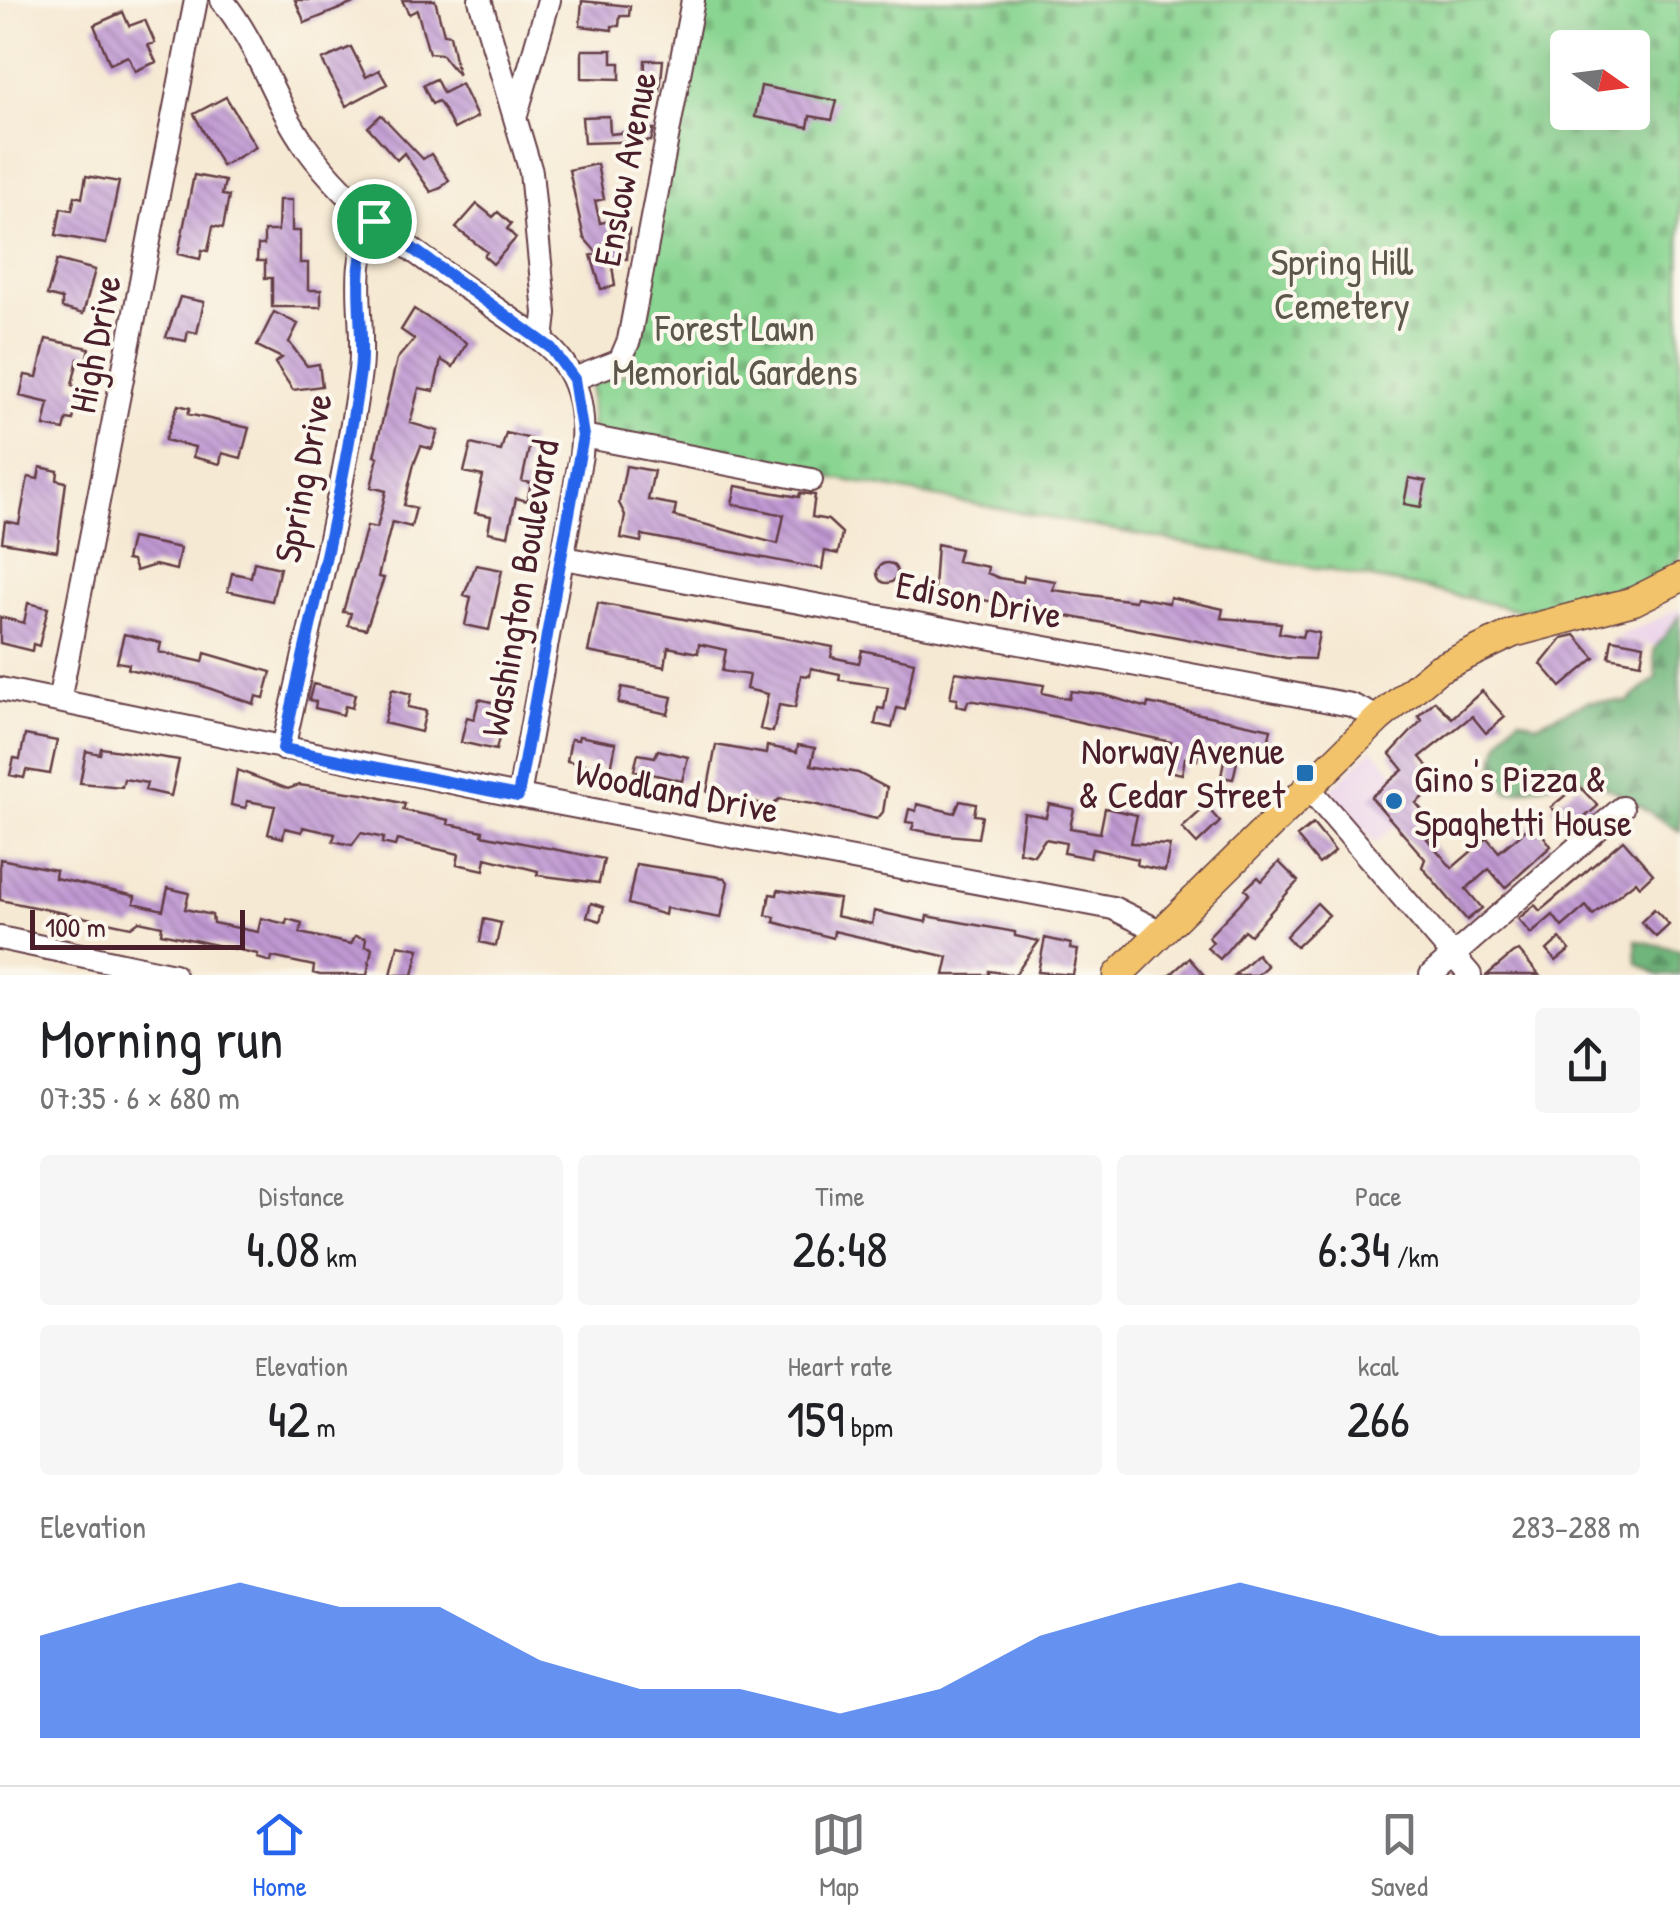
<!DOCTYPE html>
<html lang="en">
<head>
<meta charset="utf-8">
<style>
  body { margin:0; font-family:"Patrick Hand",sans-serif; background:#f6f6f6; color:#202124; height:100vh; display:flex; flex-direction:column; font-size:38px; white-space:nowrap }
  * { box-sizing:border-box; margin:0 }
  p { font-size:32px; color:#757577 }
  .icon { flex:none; width:55px; height:55px; fill:none; stroke:currentColor; stroke-width:2; stroke-linecap:round; stroke-linejoin:round }
  .map { position:relative; height:975px; overflow:hidden }
  .sheet { display:flex; flex-direction:column; background:#fff; flex:1 }
  .sheet>* { flex:none }
  .needle { width:65px; rotate:104deg }
  .controls { position:absolute; left:1550px; top:30px; display:grid; gap:20px }
  .controls a { display:grid; place-items:center; width:100px; height:100px; border-radius:10px; background:#fff; box-shadow:0 10px 40px #0002; font-size:50px }
  .scale { position:absolute; left:30px; bottom:25px; width:215px; box-sizing:border-box; padding-left:10px; border:5px solid #4a1f2b; border-top:0; font-size:28px; line-height:35px; white-space:nowrap; color:#4a1f2b; -webkit-text-stroke:8px #fbf7ec; paint-order:stroke }
  .pin { position:absolute; display:grid; place-items:center; width:85px; height:85px; color:#fff; margin:-42px; border:5px solid #fff; border-radius:50%; box-shadow:0 2px 10px #0007 }
  .round { display:grid; place-items:center; flex:none; width:105px; height:105px; border-radius:10px; background:#f6f6f6 }
  .overview { display:flex; align-items:center; justify-content:space-between; height:170px; padding:0 40px }
  h1 { font-size:55px; font-weight:600; line-height:75px }
  .figures { display:grid; grid-template-columns:repeat(3,1fr); gap:15px; height:170px; padding:10px 40px }
  .figures div { display:grid; align-content:center; border-radius:10px; background:#f6f6f6; text-align:center }
  .figures b { font-size:50px; font-weight:600 }
  .figures small { font-size:28px; font-weight:400 }
  .figures p { font-size:28px }
  .chart { height:280px; padding:20px 40px }
  .chart p { display:flex; justify-content:space-between }
  .chart svg { width:100%; height:180px; margin-top:10px; fill:#2563eb; opacity:.7 }
  .tabs { display:flex; justify-content:space-around; align-items:center; height:140px; border-top:2px solid #e0e0e0; background:#fff; font-size:28px; color:#757577 }
  .tabs a { display:grid; justify-items:center; gap:5px }
  .tabs .on { color:#2563eb }
  .map>svg:first-child { display:block }
  .built { fill:#ebd1eb }
  .forest { fill:url(#forest-firs); stroke:#5c6a54; stroke-width:2.5 }
  .cemetery { fill:url(#cemetery-stones); stroke:#6a7a5e; stroke-width:2.5; fill-rule:evenodd }
  .building { fill:url(#building-back-hatch) }
  .lines { fill:none; stroke-linecap:round; stroke-linejoin:round }
  .minor-casing { stroke:#643d44; stroke-width:26 }
  .major-casing { stroke:#643d44; stroke-width:31 }
  .minor { stroke:#fff; stroke-width:22 }
  .major { stroke:#f2c36a; stroke-width:28 }
  .route-casing { stroke:#fff; stroke-width:20 }
  .route { stroke:#2563eb; stroke-width:12 }
  .poi-dot { fill:#1f6fb2; stroke:#fbf7ec; stroke-width:4 }
  .labels { text-anchor:middle; stroke-width:8; stroke-linejoin:round; paint-order:stroke }
  .street-label { font-size:38px; fill:#4a1f2b; stroke:#fbf7ec }
  .park-label { font-size:38px; fill:#5d564a; stroke:#fbf7ec }
  .poi-label { font-size:38px; fill:#4a1f2b; stroke:#fbf7ec; text-anchor:end }
</style>
</head>
<body>
<div class="map">
<svg width="1680" height="975" viewBox="0 0 1680 975">
  <defs>
    <pattern id="forest-firs" width="22" height="20" patternUnits="userSpaceOnUse" patternTransform="scale(2.5)"><rect width="22" height="20" fill="#6fb67c"/><path d="M5 1l3.5 6h-7zM16 11l3.5 6h-7z" fill="#5d9366"/></pattern>
    <pattern id="cemetery-stones" width="16" height="16" patternUnits="userSpaceOnUse" patternTransform="scale(2.5)"><rect width="16" height="16" fill="#8ad592"/><path d="M2 7V4a2 2 0 0 1 4 0v3zM10 15v-3a2 2 0 0 1 4 0v3z" fill="#79b67e"/></pattern>
    <pattern id="building-back-hatch" width="6" height="6" patternUnits="userSpaceOnUse" patternTransform="scale(2.5)"><rect width="6" height="6" fill="#c099d3"/><path d="M-1 5l2 2M0 0l6 6M5-1l2 2" fill="none" stroke="#9e7cab"/></pattern>
  </defs>
  <rect width="100%" height="100%" fill="#fbf7ec"/>
  <filter id="ink" filterUnits="userSpaceOnUse"><feTurbulence type="fractalNoise" baseFrequency=".01" numOctaves="2"/><feDisplacementMap in="SourceGraphic" scale="20" xChannelSelector="R" yChannelSelector="G"/><feConvolveMatrix kernelMatrix="1 2 1 2 8 2 1 2 1" color-interpolation-filters="sRGB"/></filter>
  <filter id="wash" filterUnits="userSpaceOnUse"><feTurbulence type="fractalNoise" baseFrequency=".0048" numOctaves="4" result="noise"/><feDisplacementMap in="SourceGraphic" scale="40" xChannelSelector="R" yChannelSelector="G"/><feGaussianBlur stdDeviation="2.25" result="paint"/><feColorMatrix in="noise" values="0 0 0 0 0 0 0 0 0 0 0 0 0 0 0 0 0 1.4 0 .05"/><feComposite in="paint" operator="in"/></filter>
  <g filter="url(#wash)">
    <rect width="100%" height="100%" fill="#f6e9d3"/>
    <path class="built" d="M1680,608V651L1615,638L1660,618Z
      M1373,748L1421,804L1375,843L1330,790Z"/>
    <path class="forest" d="M1680,615V831C1650,815 1613,783 1579,779C1566,778 1527,791 1507,792L1494,773C1496,749 1500,733 1519,718L1536,724L1589,701L1627,702L1656,678L1654,650Z
      M1636,940L1680,950V975H1659L1637,963Z"/>
    <path class="cemetery" d="M701,0H1680V558L1649,581L1622,592L1528,612L1414,586L592,433L590,384L626,374ZM1568,48H1632V112H1568Z"/>
    <g id="blocks">
      <path class="building" d="M295,0H361L305,23Z
        M402,0H435L444,34L450,35L458,75L441,54L429,53L417,10L409,14Z
        M582,1L630,6L629,16H620L619,26H612V30L580,26Z
        M123,12L129,26L145,20L155,43L148,45L156,62L135,71L128,56L110,64L94,25Z
        M351,47L366,77L379,70L387,84L346,106L322,60Z
        M582,50H612V63H620V79L582,78Z
        M645,60H663L660,91H644Z
        M436,79L443,93L461,84L477,117L454,129L443,108L438,101L432,104L423,85Z
        M761,86L837,101L832,120L810,116L808,127L755,117Z
        M226,97L256,147L222,166L194,114Z
        M381,115L423,159L431,154L449,180L441,188L431,192L404,153L397,160L368,127Z
        M609,116L610,134L654,129L651,141L584,143L582,117Z
        M597,164L604,199L595,201L600,223L610,221L612,227L629,229L627,259L611,258L615,286L601,289L591,255L598,254L584,238L569,170Z
        M194,175L225,181L222,195L229,196L223,228L213,226L208,251L202,250L200,259L178,254Z
        M86,176L119,182L106,244L56,235L61,208L72,210L75,196L82,198Z
        M279,200H292V231H300V263H308V290H321V307H272V278H265V261H257L258,245H264V231H278Z
        M477,204L493,217L498,212L511,224L507,229L516,238L493,264L484,256L487,252L456,228Z
        M57,260L95,270L83,314L62,308V299L47,295Z
        M180,297L204,302L197,333L188,331L186,341L166,337Z
        M414,309L467,343L453,367L441,360L434,391L419,388L410,423L438,431L432,449L421,446L414,464L404,505L416,508L411,527L392,522L378,577L384,578L366,629L348,625L351,613L343,612L367,526L377,528L386,491L371,487L378,457L374,456L397,359L414,339L401,330Z
        M274,312L298,324L289,342L307,366L319,364L322,386L293,390L275,363L282,358L257,346Z
        M46,339L89,348L86,361L78,359L72,385L81,387L73,420L67,419L64,430L44,426L49,403L20,396L25,375L37,377Z
        M178,405L190,408L188,414L249,428L241,458L222,453L220,464L193,457L195,447L165,440Z
        M506,433L531,439L522,481L531,483L527,501L516,498L508,536L488,532L491,516L475,513L483,476L464,472L471,444L501,451Z
        M626,466L654,471L648,500L676,505L674,516L778,544L784,515L732,504L736,486L799,497L800,493L815,495L812,517L828,520L842,533L838,554L825,551L822,569L642,535L641,542L621,538L625,515L619,503Z
        M40,467L58,471L57,480L66,482L57,551L2,542L5,521L19,524L28,477L38,479Z
        M1409,478L1426,481L1421,507L1404,504Z
        M131,538L180,548L176,570L155,565L136,571L132,561L126,560Z
        M937,544L960,549L957,561L988,567L987,573L999,578L1023,582L1024,576L1055,581L1053,590L1135,601L1136,597L1169,603L1170,597L1223,609L1221,618L1281,623L1279,633L1302,637L1304,630L1319,633L1314,659L1286,658L942,592L934,589Z
        M254,562L280,568L272,601L228,591L232,573L251,577Z
        M877 573a10 10 0 1 1 20 0a10 10 0 1 1-20 0Z
        M476,565L502,570L489,630L465,625L471,597L464,595Z
        M28,603L48,608L39,646L33,644L32,651L0,643V617L24,623Z
        M598,603L833,647L831,657L859,663L862,650L906,660L914,662L905,710L897,708L892,728L875,724L878,708L884,709L888,687L839,680L840,674L811,668L810,676L801,675L795,708L779,705L773,732L760,729L768,694L746,689L749,675L722,671L726,650L699,644L698,653L668,647L665,667L588,652Z
        M124,634L161,643L159,652L203,662L205,653L271,672L264,698L256,696L254,704L197,684L128,669L129,664L117,662Z
        M1575,635L1595,658L1561,687L1541,664L1562,638Z
        M1612,639L1644,645L1641,663L1609,657Z
        M955,672L1044,685L1042,693L1069,699L1071,691L1105,695L1147,708L1148,703L1271,729L1265,759L1239,753L1233,779L1221,777L1224,760L1198,754L1197,760L1185,758L1182,774L1164,770L1171,742L1021,709L975,701H968L966,708L956,706L957,699L950,698Z
        M313,684L355,694L352,708L345,706L343,715L315,708L316,702L309,700Z
        M622,687L672,697L668,714L618,703Z
        M392,689L411,694L408,707L426,711L421,732L384,723Z
        M1482,691L1505,717L1486,733L1472,716L1420,757L1440,782L1416,803L1438,830L1427,839L1452,868L1487,838L1499,852L1534,823L1551,846L1505,888L1489,869L1466,889L1482,908L1467,920L1422,867L1425,859L1371,797L1403,770L1390,754L1422,720L1418,716L1435,701L1452,718Z
        M479,699L507,706L496,750L461,742L467,717L474,719Z
        M25,735L57,741L50,774L26,770L24,778L10,775L14,758L20,759Z
        M579,736L616,743L611,769L567,761L571,739L578,740Z
        M716,745L766,754L767,746L797,752L798,745L815,748L811,765L858,773L887,788L883,812L877,819L813,804L779,799L772,806L707,792Z
        M101,748L179,760L171,796L145,790L147,783L124,779L122,787L80,783L86,751L100,754Z
        M658,750L688,757L682,781L634,770L638,754L655,757Z
        M237,770L288,789L299,785L369,795L405,804L403,810L449,820L448,824L483,831L482,835L604,859L599,883L537,875L538,871L486,858L484,870L457,864L459,854L397,840L395,846L382,843L384,838L361,833L352,845L333,841L335,834L303,827L302,832L285,828L283,838L268,834L275,806L247,801L246,808L231,805Z
        M1578,785L1598,806L1572,828L1551,807Z
        M960,801L976,804L974,815L982,816L978,838L937,834L912,829L914,823L906,822L909,809L916,811L917,804L955,813Z
        M1049,804L1074,809L1070,828L1100,833L1105,808L1137,815L1131,843L1170,845L1165,871L1137,865L1138,859L1092,849L1090,858L1064,853L1066,843L1045,839L1034,855L1019,852L1024,813L1046,817Z
        M1206,806L1220,822L1197,844L1182,828Z
        M1313,824L1335,851L1319,864L1297,837Z
        M1623,840L1653,874L1640,886L1636,881L1593,915L1586,906L1562,927L1553,915L1531,934L1518,919L1535,905L1540,911Z
        M0,859L56,870L55,878L135,896L134,903L163,910L168,888L189,893L185,909L212,915L213,923L258,932L261,918L286,924L287,919L302,923L300,933L351,944L355,936L366,938L365,946L372,948L367,975H320L313,973L314,966L272,957L271,962L257,958L258,954L161,933L162,926L139,921L131,927L0,900Z
        M1279,862L1298,881L1250,935L1244,930L1220,959L1207,948L1213,942L1208,937L1249,894L1245,889L1258,877L1262,881Z
        M636,864L725,878L728,882L721,918L666,908L665,915L628,904Z
        M778,890L839,899L836,916L872,924L874,911L926,922L927,916L1015,932V936L1039,941L1015,975L989,971V975H944L948,957L834,931L833,938L774,922L775,917L766,915L770,894L777,895Z
        M591,903L604,907L600,921L587,917Z
        M1317,903L1329,915L1296,947L1286,936Z
        M1654,909L1669,925L1656,937L1641,922Z
        M484,919L501,923L496,946L480,942Z
        M1045,938L1071,944L1070,949L1078,950L1073,975L1038,972Z
        M1560,938L1570,950L1556,961L1547,950Z
        M398,945L419,949L413,975H391Z
        M1519,951L1539,975H1487L1513,953Z
        M1257,954L1267,966L1257,975H1234Z
        M1189,958L1204,975H1170Z"/>
    </g>
  </g>
  <g filter="url(#ink)">
    <use href="#blocks" fill-opacity="0" stroke="#643d44" stroke-width="2.5"/>
    <g class="lines">
      <defs>
        <path id="minor" d="M222,0C258,44 273,101 306,147C366,230 460,281 542,341C579,370 586,410 581,455L519,796
          M480,0L531,172L545,313L542,341
          M516,115L549,0
          M574,379L620,361L629,340L693,0
          M583,436L811,480
          M564,558L1351,705L1379,718
          M0,689L519,796L1113,908L1161,932
          M59,701L196,0
          M283,749C310,624 343,498 360,371C366,320 347,267 374,221
          M1308,787L1470,975
          M0,938L174,975
          M1431,975L1622,808"/>
        <path id="major" d="M1118,975L1379,718L1438,669L1513,633L1634,601L1680,578"/>
      </defs>
      <use href="#minor" class="minor-casing"/>
      <use href="#major" class="major-casing"/>
      <use href="#minor" class="minor"/>
      <use href="#major" class="major"/>
    </g>
  </g>
  <g class="lines" filter="url(#ink)">
    <defs>
      <path id="route" d="M374,221L551,348L574,379L583,436L518,796L283,749C309,624 343,498 360,371C366,320 347,267 374,221Z"/>
    </defs>
    <use href="#route" class="route-casing"/>
    <use href="#route" class="route"/>
  </g>
  <g class="poi-dot">
    <rect x="1295" y="763" width="20" height="20" rx="5"/>
    <circle cx="1394" cy="801" r="10"/>
  </g>
  <g class="labels">
    <g class="street-label">
      <text transform="translate(625 169) rotate(-79)" y="13">Enslow Avenue</text>
      <text transform="translate(95 344) rotate(-79)" y="13">High Drive</text>
      <text transform="translate(303 478) rotate(-79)" y="13">Spring Drive</text>
      <text transform="translate(520 588) rotate(-80)" y="13">Washington Boulevard</text>
      <text transform="translate(979 600) rotate(11)" y="13">Edison Drive</text>
      <text transform="translate(677 791) rotate(11)" y="13">Woodland Drive</text>
    </g>
    <g class="park-label">
      <text x="1342" y="275">Spring Hill<tspan x="1342" dy="44">Cemetery</tspan></text>
      <text x="735" y="341">Forest Lawn<tspan x="735" dy="44">Memorial Gardens</tspan></text>
    </g>
    <g class="poi-label">
      <text x="1285" y="764">Norway Avenue<tspan x="1285" dy="44">&amp; Cedar Street</tspan></text>
      <text x="1414" y="792" text-anchor="start">Gino's Pizza &amp;<tspan x="1414" dy="44">Spaghetti House</tspan></text>
    </g>
  </g>
</svg>
<div class="controls">
<a><svg class="needle" viewBox="-14 -14 28 28"><path d="M0-13l5 13h-10z" fill="#e53935"/><path d="M0 13l5-13h-10z" fill="#757577"/></svg></a>
</div>
<div class="scale">100 m</div>
<div class="pin" style="left:374px;top:221px;background:#1e9e55"><svg class="icon" aria-label="arrive" viewBox="0 0 24 24"><path d="M6 21V4h12l-3 4 3 4H6"/></svg></div>
</div>
<section class="sheet">
<div class="overview"><div><h1>Morning run</h1><p>07:35 · 6 × 680 m</p></div><a class="round"><svg class="icon" aria-label="share" viewBox="0 0 24 24"><path d="M12 15V3M7 8l5-5 5 5M5 13v7h14v-7"/></svg></a></div>
<div class="figures">
<div><p>Distance</p><b>4.08<small> km</small></b></div>
<div><p>Time</p><b>26:48</b></div>
<div><p>Pace</p><b>6:34<small> /km</small></b></div>
</div>
<div class="figures">
<div><p>Elevation</p><b>42<small> m</small></b></div>
<div><p>Heart rate</p><b>159<small> bpm</small></b></div>
<div><p>kcal</p><b>266</b></div>
</div>
<div class="chart"><p><span>Elevation</span>283–288 m</p>
<svg viewBox="0 0 160 44" preserveAspectRatio="none"><path d="M0 44V19L10 12L20 6L30 12L40 12L50 25L60 32L70 32L80 38L90 32L100 19L110 12L120 6L130 12L140 19L150 19L160 19V44z"/></svg>
</div>
</section>
<nav class="tabs">
<a class="on"><svg class="icon" aria-label="home" viewBox="0 0 24 24"><path d="M3 11l9-7 9 7M6 9v11h12V9"/></svg>Home</a>
<a><svg class="icon" aria-label="map" viewBox="0 0 24 24"><path d="M3 6l6-2 6 2 6-2v14l-6 2-6-2-6 2zM9 4v14M15 6v14"/></svg>Map</a>
<a><svg class="icon" aria-label="saved" viewBox="0 0 24 24"><path d="M7 4h10v16l-5-4-5 4z"/></svg>Saved</a>
</nav>
</body>
</html>
